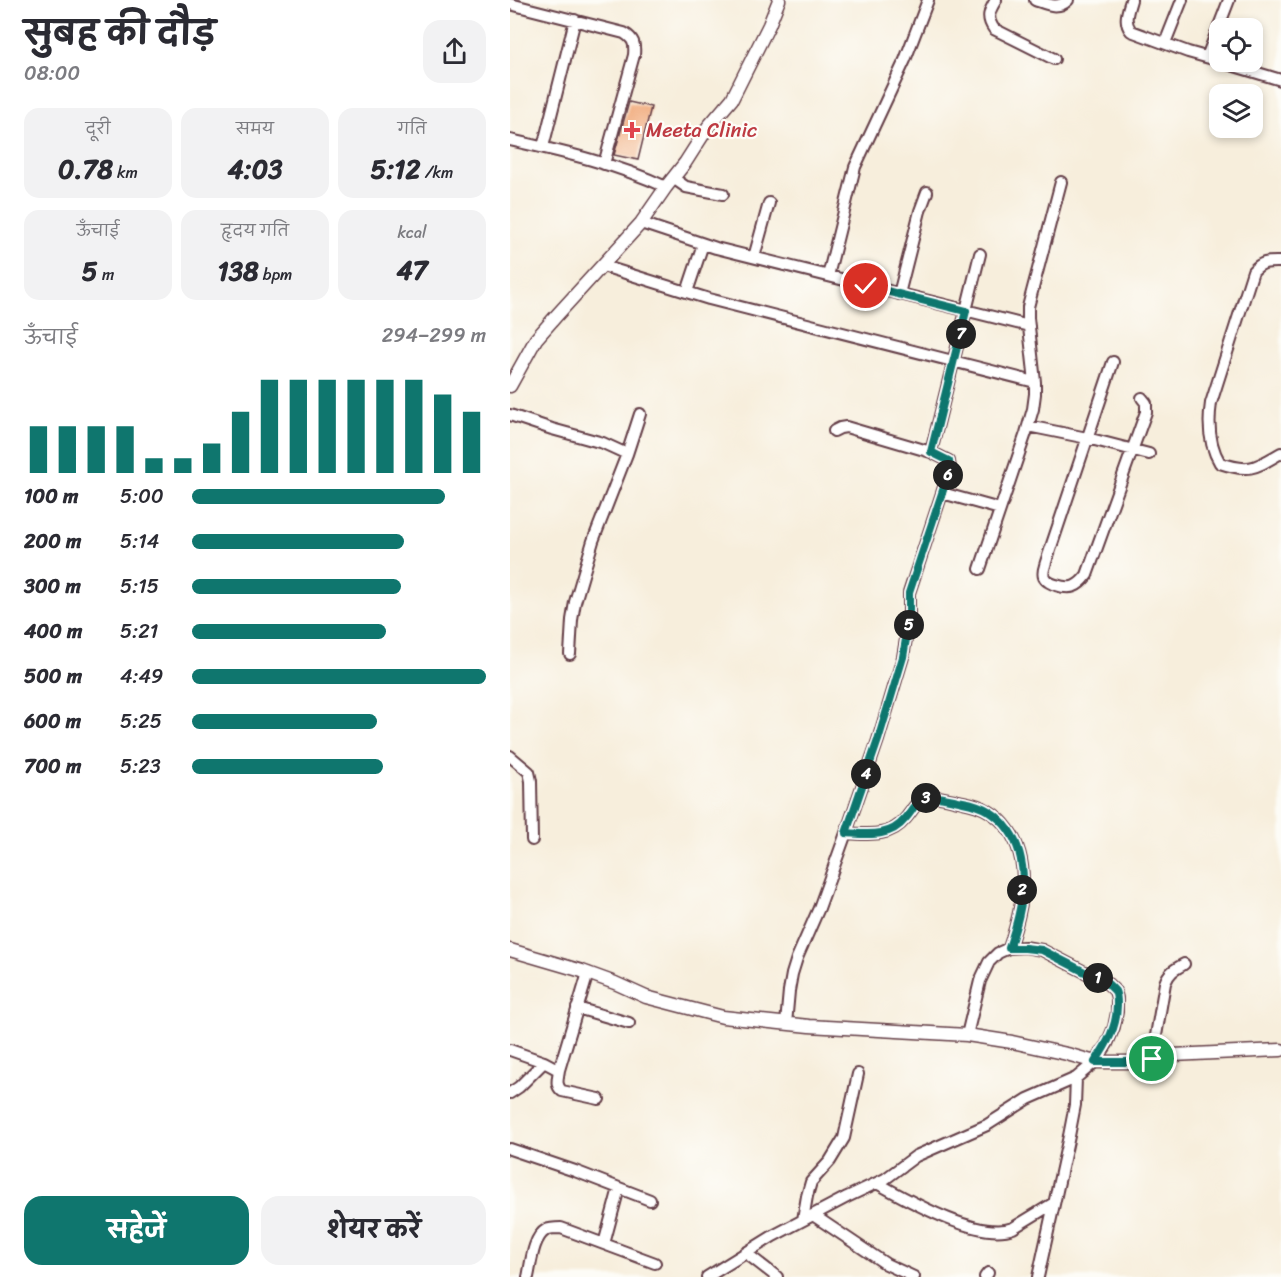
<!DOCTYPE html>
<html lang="hi">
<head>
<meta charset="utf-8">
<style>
  body { margin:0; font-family:Sriracha,"Playpen Sans Deva",sans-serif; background:#f2f2f3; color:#2b2b33; height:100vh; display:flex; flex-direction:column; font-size:22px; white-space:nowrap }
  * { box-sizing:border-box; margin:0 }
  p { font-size:20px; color:#7c7c81 }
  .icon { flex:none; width:33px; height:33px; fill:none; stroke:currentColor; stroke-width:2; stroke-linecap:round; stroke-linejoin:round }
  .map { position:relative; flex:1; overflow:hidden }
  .panel { display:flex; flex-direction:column; background:#fff; width:510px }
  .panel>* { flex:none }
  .tools { position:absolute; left:699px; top:18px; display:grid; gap:12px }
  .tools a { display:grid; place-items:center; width:54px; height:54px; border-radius:12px; background:#fff; box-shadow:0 3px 9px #0003; font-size:30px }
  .pin { position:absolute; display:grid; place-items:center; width:51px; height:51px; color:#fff; margin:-26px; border:3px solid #fff; border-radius:50%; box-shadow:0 2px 6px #0007 }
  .km { position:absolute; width:30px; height:30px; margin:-15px; border-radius:50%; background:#222; color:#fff; font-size:16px; line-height:30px; text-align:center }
  .round { display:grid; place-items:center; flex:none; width:63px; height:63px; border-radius:18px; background:#f2f2f3 }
  .summary { display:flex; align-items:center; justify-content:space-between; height:102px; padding:0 24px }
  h1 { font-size:33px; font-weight:700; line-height:45px }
  .stats { display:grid; grid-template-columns:repeat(3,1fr); gap:9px; height:102px; padding:6px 24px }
  .stats div { display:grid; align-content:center; border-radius:15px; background:#f2f2f3; text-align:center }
  .stats b { font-size:26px; font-weight:700 }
  .stats small { font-size:16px; font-weight:400 }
  .stats p { font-size:16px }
  .chart { height:168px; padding:12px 24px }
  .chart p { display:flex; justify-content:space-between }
  .chart svg { width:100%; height:108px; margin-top:6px; stroke:#0f766e; stroke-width:6 }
  .primary-button { display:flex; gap:12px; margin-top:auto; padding:12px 24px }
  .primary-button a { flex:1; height:69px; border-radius:18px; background:#0f766e; color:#fff; font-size:24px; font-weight:700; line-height:69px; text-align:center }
  .primary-button a+a { background:#f2f2f3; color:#2b2b33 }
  ul { padding:0 24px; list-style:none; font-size:20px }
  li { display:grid; grid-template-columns:96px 72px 1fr; align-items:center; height:45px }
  li i { height:15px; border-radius:8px; background:#0f766e }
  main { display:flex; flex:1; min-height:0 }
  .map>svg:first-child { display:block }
  .building { fill:#f1aa7c }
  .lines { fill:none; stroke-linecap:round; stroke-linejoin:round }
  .minor-casing { stroke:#643e46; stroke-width:14 }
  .tertiary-casing { stroke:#643e46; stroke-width:15 }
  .minor { stroke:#fff; stroke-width:10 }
  .tertiary { stroke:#fff; stroke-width:12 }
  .route-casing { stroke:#fff; stroke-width:12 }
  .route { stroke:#0f766e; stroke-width:8 }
  .health-dot { fill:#e0444e; stroke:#fdfcf7; stroke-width:2 }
  .labels { text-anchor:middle; stroke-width:4.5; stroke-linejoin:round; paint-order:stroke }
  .health-label { font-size:20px; fill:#be3a42; stroke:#fdfcf7; text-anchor:start }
</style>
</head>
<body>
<main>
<section class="panel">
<div class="summary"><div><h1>सुबह की दौड़</h1><p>08:00</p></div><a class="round"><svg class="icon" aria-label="share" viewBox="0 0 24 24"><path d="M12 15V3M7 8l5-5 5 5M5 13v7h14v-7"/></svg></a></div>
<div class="stats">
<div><p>दूरी</p><b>0.78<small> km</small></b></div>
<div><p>समय</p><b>4:03</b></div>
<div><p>गति</p><b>5:12<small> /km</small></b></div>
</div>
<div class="stats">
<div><p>ऊँचाई</p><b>5<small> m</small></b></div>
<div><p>हृदय गति</p><b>138<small> bpm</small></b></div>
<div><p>kcal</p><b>47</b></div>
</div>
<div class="chart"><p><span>ऊँचाई</span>294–299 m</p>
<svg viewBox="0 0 160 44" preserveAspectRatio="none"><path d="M5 44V25M15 44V25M25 44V25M35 44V25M45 44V38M55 44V38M65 44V32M75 44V19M85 44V6M95 44V6M105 44V6M115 44V6M125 44V6M135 44V6M145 44V12M155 44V19"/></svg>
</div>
<ul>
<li><b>100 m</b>5:00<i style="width:86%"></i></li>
<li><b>200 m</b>5:14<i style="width:72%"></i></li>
<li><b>300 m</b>5:15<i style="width:71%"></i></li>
<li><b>400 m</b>5:21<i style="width:66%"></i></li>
<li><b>500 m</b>4:49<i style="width:100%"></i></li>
<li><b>600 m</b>5:25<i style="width:63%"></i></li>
<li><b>700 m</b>5:23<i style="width:65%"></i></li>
</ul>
<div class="primary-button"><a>सहेजें</a><a>शेयर करें</a></div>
</section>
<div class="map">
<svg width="771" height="1277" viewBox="0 0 771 1277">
  <rect width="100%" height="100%" fill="#fdfcf7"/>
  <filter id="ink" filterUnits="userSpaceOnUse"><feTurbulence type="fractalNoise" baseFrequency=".0167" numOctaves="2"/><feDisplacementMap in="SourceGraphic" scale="12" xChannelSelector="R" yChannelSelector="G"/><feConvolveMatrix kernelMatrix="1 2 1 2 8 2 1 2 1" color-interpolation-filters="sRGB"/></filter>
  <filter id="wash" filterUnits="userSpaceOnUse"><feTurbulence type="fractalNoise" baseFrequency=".008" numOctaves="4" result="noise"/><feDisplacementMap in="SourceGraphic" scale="24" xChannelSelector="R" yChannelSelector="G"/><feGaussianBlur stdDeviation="1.35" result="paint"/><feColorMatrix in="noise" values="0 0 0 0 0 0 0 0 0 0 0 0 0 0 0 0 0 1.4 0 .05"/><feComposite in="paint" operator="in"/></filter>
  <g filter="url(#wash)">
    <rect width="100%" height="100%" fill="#f7eedc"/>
    <g id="blocks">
      <path class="building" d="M119,102L141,107L128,160L104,155Z"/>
    </g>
  </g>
  <g filter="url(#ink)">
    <use href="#blocks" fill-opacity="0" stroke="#643e46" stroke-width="1.5"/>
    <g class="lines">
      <defs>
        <path id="minor" d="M486,0C479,11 476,18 484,29L544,59
          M525,0C537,4 548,10 558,0
          M621,0C618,11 613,21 621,31L678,52L710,61
          M0,4L114,33C124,39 125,44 124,55L94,164
          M655,43L672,0
          M697,57L719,0
          M711,62L771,80
          M0,140C53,152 107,164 156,187
          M33,147L65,20
          M163,178L176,187L213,194
          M131,223L206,248L519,326
          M244,257L259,203
          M771,262C757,262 753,261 743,271L701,403C698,423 699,445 710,463C740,473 745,468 771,453
          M93,266L199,299L525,382
          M318,276L345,167L395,60L418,0
          M177,292L193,244
          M389,294L410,211L417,192
          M603,362L536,562C535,566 532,572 534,577C536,581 542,584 546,585C561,590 568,587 577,575L636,412V403L632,398
          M0,415L42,429L93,443L117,454
          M518,426L577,438L639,454
          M421,452L470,254
          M432,493L490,509
          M470,569L516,433L523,409L525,394V382L518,318V307L551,182
          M60,654L62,620L65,602L83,541L117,454L130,414
          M0,756L19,772L21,781L22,840
          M336,833C357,834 380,838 395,819C402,812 406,800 417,797C429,795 442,800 453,802C494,809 513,842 513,881C513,904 506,927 499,948
          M67,1008L119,1023
          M276,1024L279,991L282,974L287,958L309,908L336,833L368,740L393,657L399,621V593L440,469L439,461L421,452L336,427L330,428L324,431
          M0,1050L34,1062
          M642,1059L655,983C659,972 665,969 674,964
          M49,1070C48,1078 45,1085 52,1091L89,1099
          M0,1093L9,1087L34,1062L49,1070L78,973
          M0,1149L65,1171L140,1200
          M367,1183C398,1200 468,1241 503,1228L544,1203
          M303,1215L376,1264L404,1277
          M293,1220L297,1196L301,1182L320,1161L334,1138L348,1074
          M94,1244L109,1188
          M236,1253L267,1277
          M18,1277C21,1264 23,1237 36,1230C40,1228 46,1228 51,1228L145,1263
          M197,1277L263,1236L337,1197L375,1179L406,1156L477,1125L518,1099L566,1078L585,1062L597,1044L604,1027L607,1012V998L605,991L598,984L532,950L515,947L499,948L488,953L479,962L470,981L457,1035
          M475,1277L478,1273
          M528,1277L559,1136L565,1105L566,1078"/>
        <path id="tertiary" d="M0,386L26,339L47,315L131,223L156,187L175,163L198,127L222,99L259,25L269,0
          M0,950L72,971L105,983L136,997L213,1017L299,1026L457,1035L502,1042L557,1054L585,1062H621L663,1055L771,1050"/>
      </defs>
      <use href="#minor" class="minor-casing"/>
      <use href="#tertiary" class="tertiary-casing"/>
      <use href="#minor" class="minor"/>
      <use href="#tertiary" class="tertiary"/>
    </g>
  </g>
  <g class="lines" filter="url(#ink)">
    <defs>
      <path id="route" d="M356,286L456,311L421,452L439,461L440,469L399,593V621L393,657L368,740L336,833C357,834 380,838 395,819C402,812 406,800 417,797C429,795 442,800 453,802C494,809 513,842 513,881C513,904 506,927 499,948H515L532,950L598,984C599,985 605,991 605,991C607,995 607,1001 607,1005C607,1027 597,1044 585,1062H621L642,1059"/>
    </defs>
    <use href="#route" class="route-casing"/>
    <use href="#route" class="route"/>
  </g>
  <path class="health-dot" d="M119 121h6v6h6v6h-6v6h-6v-6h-6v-6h6z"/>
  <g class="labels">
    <g class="health-label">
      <text x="136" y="137">Meeta Clinic</text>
    </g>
  </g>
</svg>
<div class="tools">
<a><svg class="icon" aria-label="locate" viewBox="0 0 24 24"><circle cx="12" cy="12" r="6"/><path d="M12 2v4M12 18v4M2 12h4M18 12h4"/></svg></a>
<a><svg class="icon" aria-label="layers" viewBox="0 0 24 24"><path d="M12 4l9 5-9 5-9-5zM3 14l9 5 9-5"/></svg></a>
</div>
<div class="pin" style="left:642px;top:1059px;background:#1e9e55"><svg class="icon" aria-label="arrive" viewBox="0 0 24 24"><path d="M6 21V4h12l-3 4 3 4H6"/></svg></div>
<div class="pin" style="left:356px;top:286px;background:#d93025"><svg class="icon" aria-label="check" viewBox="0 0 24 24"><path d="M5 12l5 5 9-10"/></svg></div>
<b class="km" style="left:588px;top:978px">1</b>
<b class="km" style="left:512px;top:890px">2</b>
<b class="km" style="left:416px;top:798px">3</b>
<b class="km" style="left:356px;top:774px">4</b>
<b class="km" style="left:399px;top:625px">5</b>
<b class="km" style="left:438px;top:475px">6</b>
<b class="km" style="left:451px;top:334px">7</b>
</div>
</main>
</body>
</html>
